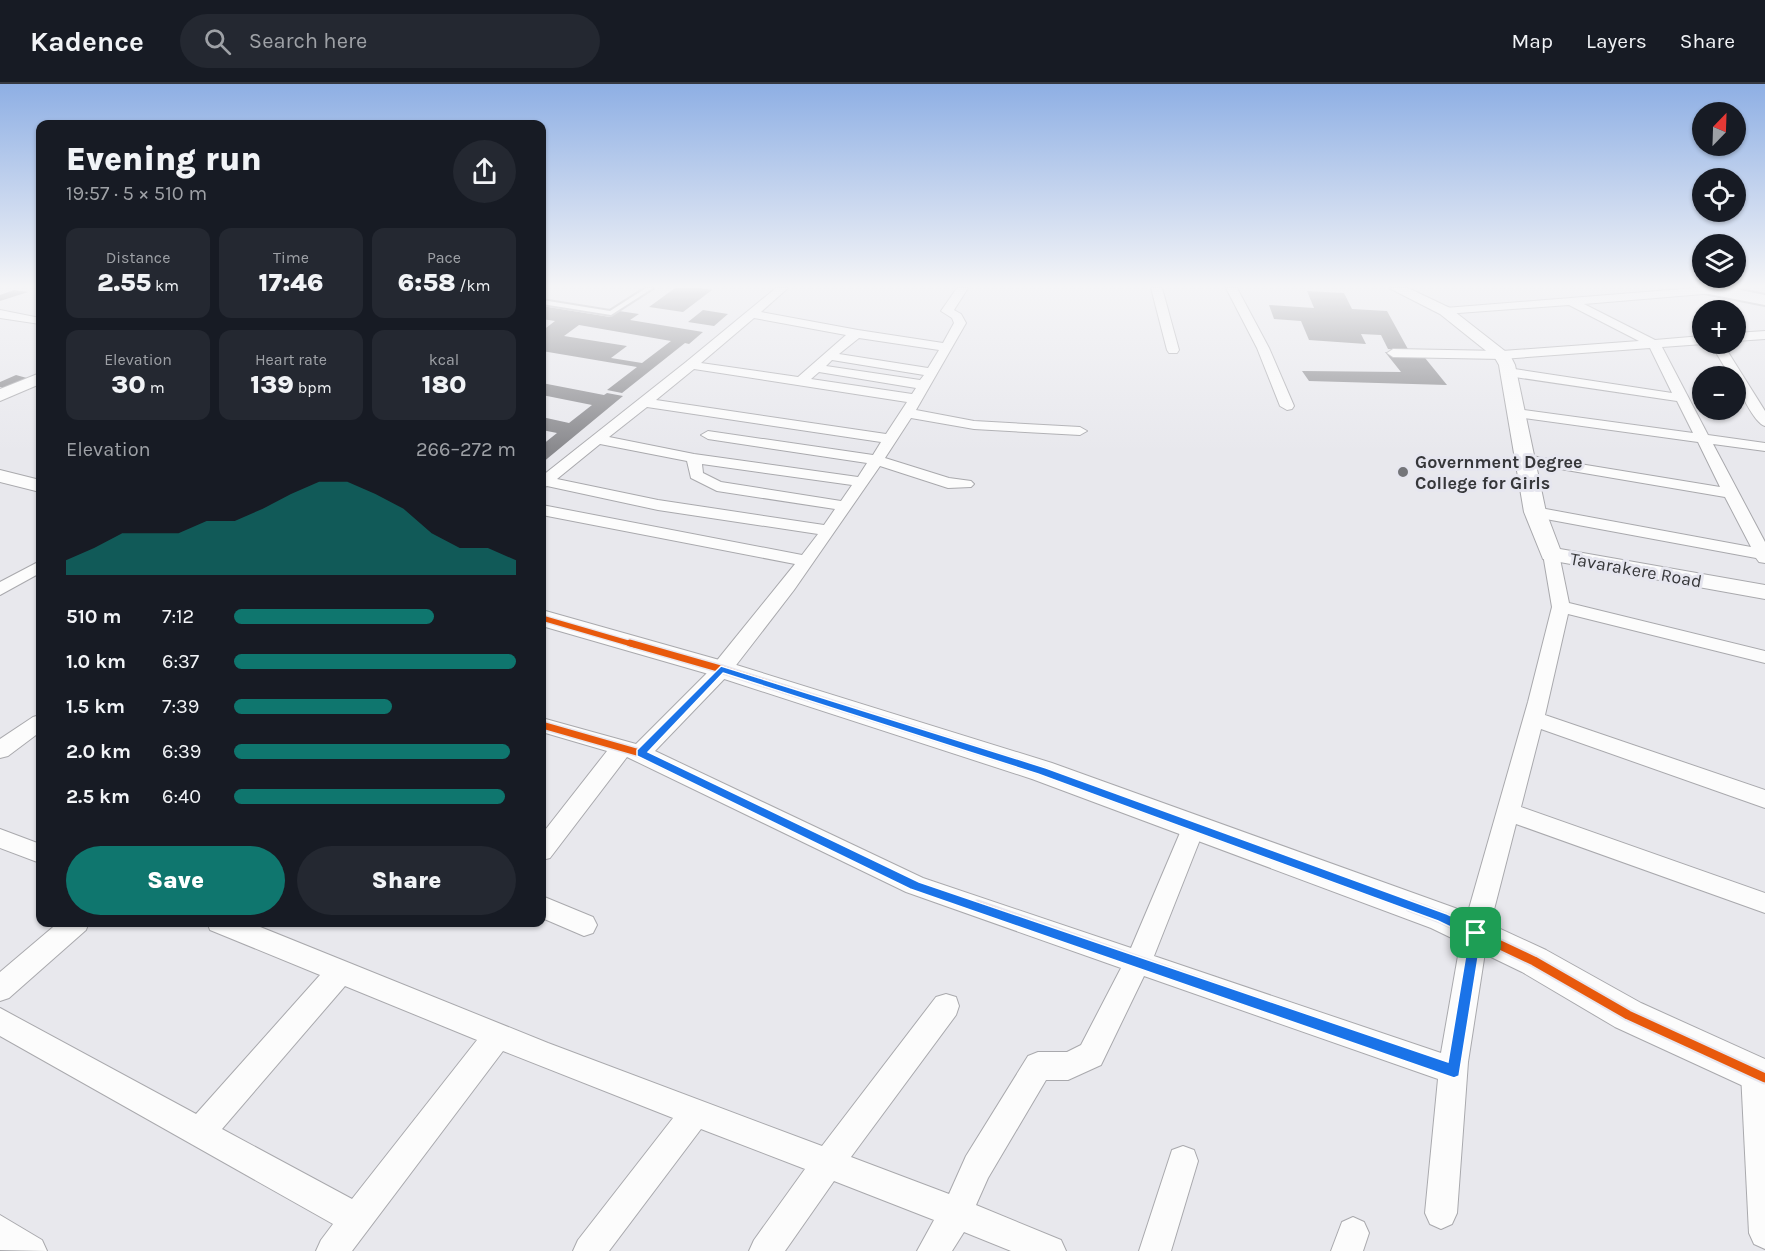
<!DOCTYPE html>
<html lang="en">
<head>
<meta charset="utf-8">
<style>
  body { margin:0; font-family:Karla,sans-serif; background:#242831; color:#f1f3f6; height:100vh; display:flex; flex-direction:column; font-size:22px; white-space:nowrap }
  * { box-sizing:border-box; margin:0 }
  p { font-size:20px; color:#9ea1a6 }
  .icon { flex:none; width:33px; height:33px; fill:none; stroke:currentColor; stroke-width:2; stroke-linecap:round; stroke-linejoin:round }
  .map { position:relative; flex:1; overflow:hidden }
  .sheet { position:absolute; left:36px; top:36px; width:510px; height:807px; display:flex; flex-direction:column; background:#171b24; border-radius:12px; box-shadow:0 2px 4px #0004 }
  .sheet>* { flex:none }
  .needle { width:39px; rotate:23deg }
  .controls { position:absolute; left:1692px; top:18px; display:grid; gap:12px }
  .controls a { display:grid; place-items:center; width:54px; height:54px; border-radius:50%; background:#171b24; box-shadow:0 2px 4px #0004; font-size:30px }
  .pin { position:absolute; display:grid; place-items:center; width:51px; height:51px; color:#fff; margin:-26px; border-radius:12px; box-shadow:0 3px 9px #0006 }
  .round { display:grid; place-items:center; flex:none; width:63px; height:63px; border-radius:32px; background:#242831 }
  .summary { display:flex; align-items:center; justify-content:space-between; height:102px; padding:0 30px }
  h1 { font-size:33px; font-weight:800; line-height:45px }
  .figures { display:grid; grid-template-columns:repeat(3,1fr); gap:9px; height:102px; padding:6px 30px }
  .figures div { display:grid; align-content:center; border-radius:12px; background:#242831; text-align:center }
  .figures b { font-size:26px; font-weight:800 }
  .figures small { font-size:16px; font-weight:400 }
  .figures p { font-size:16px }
  .chart { height:168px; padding:12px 30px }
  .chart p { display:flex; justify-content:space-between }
  .chart svg { width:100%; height:108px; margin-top:6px; fill:#0f766e; opacity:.7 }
  .button { display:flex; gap:12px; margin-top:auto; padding:12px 30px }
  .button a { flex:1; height:69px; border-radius:36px; background:#0f766e; color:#fff; font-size:24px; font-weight:800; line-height:69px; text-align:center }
  .button a+a { background:#242831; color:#f1f3f6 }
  ul { padding:0 30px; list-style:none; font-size:20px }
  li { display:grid; grid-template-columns:96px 72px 1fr; align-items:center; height:45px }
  li i { height:15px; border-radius:8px; background:#0f766e }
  header { display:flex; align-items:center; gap:36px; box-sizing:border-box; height:84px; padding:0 30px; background:#171b24; border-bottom:2px solid #363941 }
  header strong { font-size:28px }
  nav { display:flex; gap:33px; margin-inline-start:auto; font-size:21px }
  .search { width:420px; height:54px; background:#242831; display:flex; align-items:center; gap:15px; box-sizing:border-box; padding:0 21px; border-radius:33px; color:#9ea1a6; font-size:22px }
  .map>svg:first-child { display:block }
  .building { fill:#88888c; fill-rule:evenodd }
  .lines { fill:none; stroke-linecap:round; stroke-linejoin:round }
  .service-casing { stroke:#a9a9ad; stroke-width:4 }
  .minor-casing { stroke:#a9a9ad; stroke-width:2 }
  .tertiary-casing { stroke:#a9a9ad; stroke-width:2 }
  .secondary-casing { stroke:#a9a9ad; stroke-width:4 }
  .service { fill:#fcfcfc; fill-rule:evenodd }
  .minor { fill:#fcfcfc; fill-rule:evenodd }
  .tertiary { fill:#fcfcfc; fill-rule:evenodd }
  .secondary { fill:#fcfcfc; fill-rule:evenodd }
  .cycleway-far2-casing { stroke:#e6e6ef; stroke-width:8 }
  .cycleway-far1-casing { stroke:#e6e6ef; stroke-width:10 }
  .cycleway-casing { stroke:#e6e6ef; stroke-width:13 }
  .cycleway-far2 { stroke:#e8590c; stroke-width:5 }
  .cycleway-far1 { stroke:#e8590c; stroke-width:7 }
  .cycleway { stroke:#e8590c; stroke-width:9 }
  .route { fill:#1a73e8; stroke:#fff; stroke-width:1.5; fill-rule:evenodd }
  .poi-dot { fill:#747579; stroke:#e6e6ef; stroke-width:2 }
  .labels { text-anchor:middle; stroke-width:6; stroke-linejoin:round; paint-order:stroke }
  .far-poi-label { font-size:18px; font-weight:bold; fill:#36373a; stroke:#e6e6ef; text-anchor:start }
  .far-street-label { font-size:18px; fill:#36373a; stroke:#e6e6ef }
</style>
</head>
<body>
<header>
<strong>Kadence</strong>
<div class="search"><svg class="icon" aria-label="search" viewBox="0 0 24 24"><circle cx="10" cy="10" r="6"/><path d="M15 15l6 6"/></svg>Search here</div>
<nav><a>Map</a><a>Layers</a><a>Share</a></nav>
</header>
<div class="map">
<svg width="1765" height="1167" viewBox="0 0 1765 1167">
  <rect width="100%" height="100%" fill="#e8e8ed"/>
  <path class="building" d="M675,204H700L712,206L683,228L649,223Z
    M14,206L28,208L0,217V211Z
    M1307,207L1344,209L1352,225L1387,227L1409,267L1388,265L1381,251L1361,250L1366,260L1309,256L1301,237L1274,235L1269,221L1314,224Z
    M542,222L610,233L619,227L639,230L630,236L703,248L689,260L685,259L622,309L607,306L637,283L542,267V247L555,237L542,235ZM579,241L671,257L642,279L611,274L627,262L564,252Z
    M703,226L728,230L714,242L688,238Z
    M1385,268L1421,269L1447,301L1309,297L1302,287L1401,288Z
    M16,291L34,296L11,306L0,303V298Z
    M542,299L604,311L607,309L623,312L542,379V361L557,349L542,346V333L569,339L592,321L542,311Z"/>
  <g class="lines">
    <defs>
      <path id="service" d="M646,204H653L611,231L542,220V216L610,227Z"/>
      <path id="minor" d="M776,204H788L761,228L858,246L943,259L954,239L952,234L941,227L957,204H968L954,226L961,230L966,239L916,326L974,337L1080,343L1087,347L1080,351L974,345L911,334L885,374L949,394L971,397L974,400L971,403L948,404L880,382L794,506L730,589L655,667L923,794L1131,864L1185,737L1193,734L1201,737L1205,743L1154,872L1441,969L1462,849L1528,618L1552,523L1543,470L1545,466H1557L1559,470L1569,519L1765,567V579L1568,530L1545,631L1765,706V724L1541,645L1521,723L1765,809V829L1516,740L1488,849L1468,978L1457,1129L1452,1140L1441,1145L1430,1140L1425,1129L1438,995L1144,892L1101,981L1068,996H1046L988,1094L976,1121L1061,1156L1066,1167H1011L964,1148L952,1167H917L934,1136L834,1097L785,1167H749L754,1156L805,1085L701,1045L609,1167H573L578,1156L673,1034L503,967L352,1167H316L321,1156L333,1140L0,952V924L196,1030L320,891L210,846L207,838H248L548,959L822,1062L936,913L946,910L956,913L959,922L956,931L851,1073L949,1110L966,1072L1028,972L1038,968H1067L1081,961L1121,884L906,808L627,673L550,774L542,776V750L607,667L542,648V634L636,660L706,590L795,480L542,431V421L802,471L818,450L658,426L547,402L542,404V392L686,278ZM754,234L846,251L798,293L701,279ZM859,254L939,266L928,284L839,270ZM832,276L924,291L920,296L826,282ZM694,285L907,318L886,350L656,316ZM819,288L916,304L912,310L811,295ZM647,323L881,358L873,371L708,347L701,351L708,355L867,379L858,393L694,370L609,353ZM600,360L687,377L691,394L717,407L835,425L824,441L658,416L557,395ZM702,380L852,401L841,417L721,398L703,389ZM345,902L477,956L352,1115L222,1045Z
        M1151,204H1162L1179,266L1177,269H1169L1167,266Z
        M1226,204H1237L1269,264L1294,322L1292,325L1287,326L1280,322L1257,264Z
        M1695,204L1721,206L1715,209L1584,220L1655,256L1702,252L1703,260L1662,263L1708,351L1765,359V367L1713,360L1765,458V479L1759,478L1756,474L1535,433L1527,428L1535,423L1751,463L1725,413L1525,379L1518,375L1525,371L1720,403L1698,358L1516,333L1509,329L1516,325L1693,349L1677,317L1508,292L1502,288L1508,284L1672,309L1650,264L1502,275L1393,273L1387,269L1393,265L1502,267L1639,257L1569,221L1445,230L1439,227L1445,224Z
        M0,226L40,234V240L0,234Z
        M1765,247V255L1736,257V249Z
        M1711,260H1723L1765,327V342C1755,340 1736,303 1736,292H1730Z
        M40,477V489L0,511V498Z
        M40,631V648L8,672L0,674V655L33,633Z
        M0,745L40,760V779L0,764Z
        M542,812L593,833L597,841L593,849L584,852L542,834Z
        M59,838H89L86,846L9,914L0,917V888Z
        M1755,975L1765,979V1165L1754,1160L1749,1149L1741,989L1745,979Z
        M1183,1062L1194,1066L1198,1077L1171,1167H1139L1172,1066Z
        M0,1131L42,1156L47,1167L0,1166Z
        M1353,1133L1364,1138L1369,1149L1363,1167H1331L1342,1138Z"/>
      <path id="tertiary" d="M1389,204H1408L1450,224L1510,271L1515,281L1546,428L1560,465L1765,501V515L1543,475L1524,428L1499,281L1495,274L1440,230Z
        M40,289V300L0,317V305Z
        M0,386L40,396V408L0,398Z
        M542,526L730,579L1052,679L1455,824L1546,866L1641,919L1765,975V1012L1615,943L1522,888L1431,844L1032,695L712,591L542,542Z"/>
      <path id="secondary" d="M1696,204H1730L1765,211V221L1704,209Z"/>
    </defs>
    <use href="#service" class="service-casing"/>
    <use href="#minor" class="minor-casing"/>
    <use href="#tertiary" class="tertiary-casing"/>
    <use href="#secondary" class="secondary-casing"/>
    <use href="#service" class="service"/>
    <use href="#minor" class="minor"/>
    <use href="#tertiary" class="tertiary"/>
    <use href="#secondary" class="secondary"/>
    <defs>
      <path id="cycleway-far2" d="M542,534L635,561"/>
      <path id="cycleway-far1" d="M630,559L721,585L1042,687L1415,824
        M542,641L640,669L915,801L981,824"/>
      <path id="cycleway" d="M977,822L1454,987
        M1411,822L1443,834L1534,877L1628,931L1765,994"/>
    </defs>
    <use href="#cycleway-far2" class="cycleway-far2-casing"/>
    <use href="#cycleway-far1" class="cycleway-far1-casing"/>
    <use href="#cycleway" class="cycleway-casing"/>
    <use href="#cycleway-far2" class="cycleway-far2"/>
    <use href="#cycleway-far1" class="cycleway-far1"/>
    <use href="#cycleway" class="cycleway"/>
  </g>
  <linearGradient id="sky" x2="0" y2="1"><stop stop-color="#8eafe4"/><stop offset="0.55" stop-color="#f5f5f7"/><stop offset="1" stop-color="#f5f5f7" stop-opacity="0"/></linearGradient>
  <rect width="1765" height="368" fill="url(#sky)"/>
  <path class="route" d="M721,582L1046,684L1447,830L1480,846L1482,849L1459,992L1454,994L910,805L637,672V666ZM723,589L1038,690L1438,837L1469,852L1448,978L919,798L648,668Z"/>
  <circle class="poi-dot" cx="1403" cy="388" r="6"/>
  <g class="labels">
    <g class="far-poi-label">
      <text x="1415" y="384">Government Degree<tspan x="1415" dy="21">College for Girls</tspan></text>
    </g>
    <g class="far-street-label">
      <text transform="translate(1636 486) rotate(10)" y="6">Tavarakere Road</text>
    </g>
  </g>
</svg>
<div class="controls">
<a><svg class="needle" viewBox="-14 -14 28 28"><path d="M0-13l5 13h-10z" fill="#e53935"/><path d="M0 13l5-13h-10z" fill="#9ea1a6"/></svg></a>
<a><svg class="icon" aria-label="locate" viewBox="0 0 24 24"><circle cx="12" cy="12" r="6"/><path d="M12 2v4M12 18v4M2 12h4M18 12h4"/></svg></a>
<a><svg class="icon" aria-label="layers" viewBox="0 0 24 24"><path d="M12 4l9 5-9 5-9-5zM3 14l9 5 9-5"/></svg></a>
<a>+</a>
<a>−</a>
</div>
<div class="pin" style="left:1476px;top:849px;background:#1e9e55"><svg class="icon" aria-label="arrive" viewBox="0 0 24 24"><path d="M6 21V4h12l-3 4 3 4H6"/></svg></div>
<section class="sheet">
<div class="summary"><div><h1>Evening run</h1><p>19:57 · 5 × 510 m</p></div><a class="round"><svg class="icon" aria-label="share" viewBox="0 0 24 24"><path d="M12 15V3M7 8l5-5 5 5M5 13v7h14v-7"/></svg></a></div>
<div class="figures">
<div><p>Distance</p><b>2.55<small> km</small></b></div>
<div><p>Time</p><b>17:46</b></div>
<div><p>Pace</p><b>6:58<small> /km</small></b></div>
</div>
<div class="figures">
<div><p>Elevation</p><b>30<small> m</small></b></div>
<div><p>Heart rate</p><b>139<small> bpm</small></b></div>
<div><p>kcal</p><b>180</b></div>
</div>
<div class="chart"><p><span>Elevation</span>266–272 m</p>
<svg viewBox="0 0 160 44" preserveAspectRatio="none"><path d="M0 44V38L10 33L20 27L30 27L40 27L50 22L60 22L70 17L80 11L90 6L100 6L110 11L120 17L130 27L140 33L150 33L160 38V44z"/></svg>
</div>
<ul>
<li><b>510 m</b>7:12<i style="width:71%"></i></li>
<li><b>1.0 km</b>6:37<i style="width:100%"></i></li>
<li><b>1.5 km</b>7:39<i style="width:56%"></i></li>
<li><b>2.0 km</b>6:39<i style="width:98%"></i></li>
<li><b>2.5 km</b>6:40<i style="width:96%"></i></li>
</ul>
<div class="button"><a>Save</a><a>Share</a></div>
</section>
</div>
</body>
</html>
